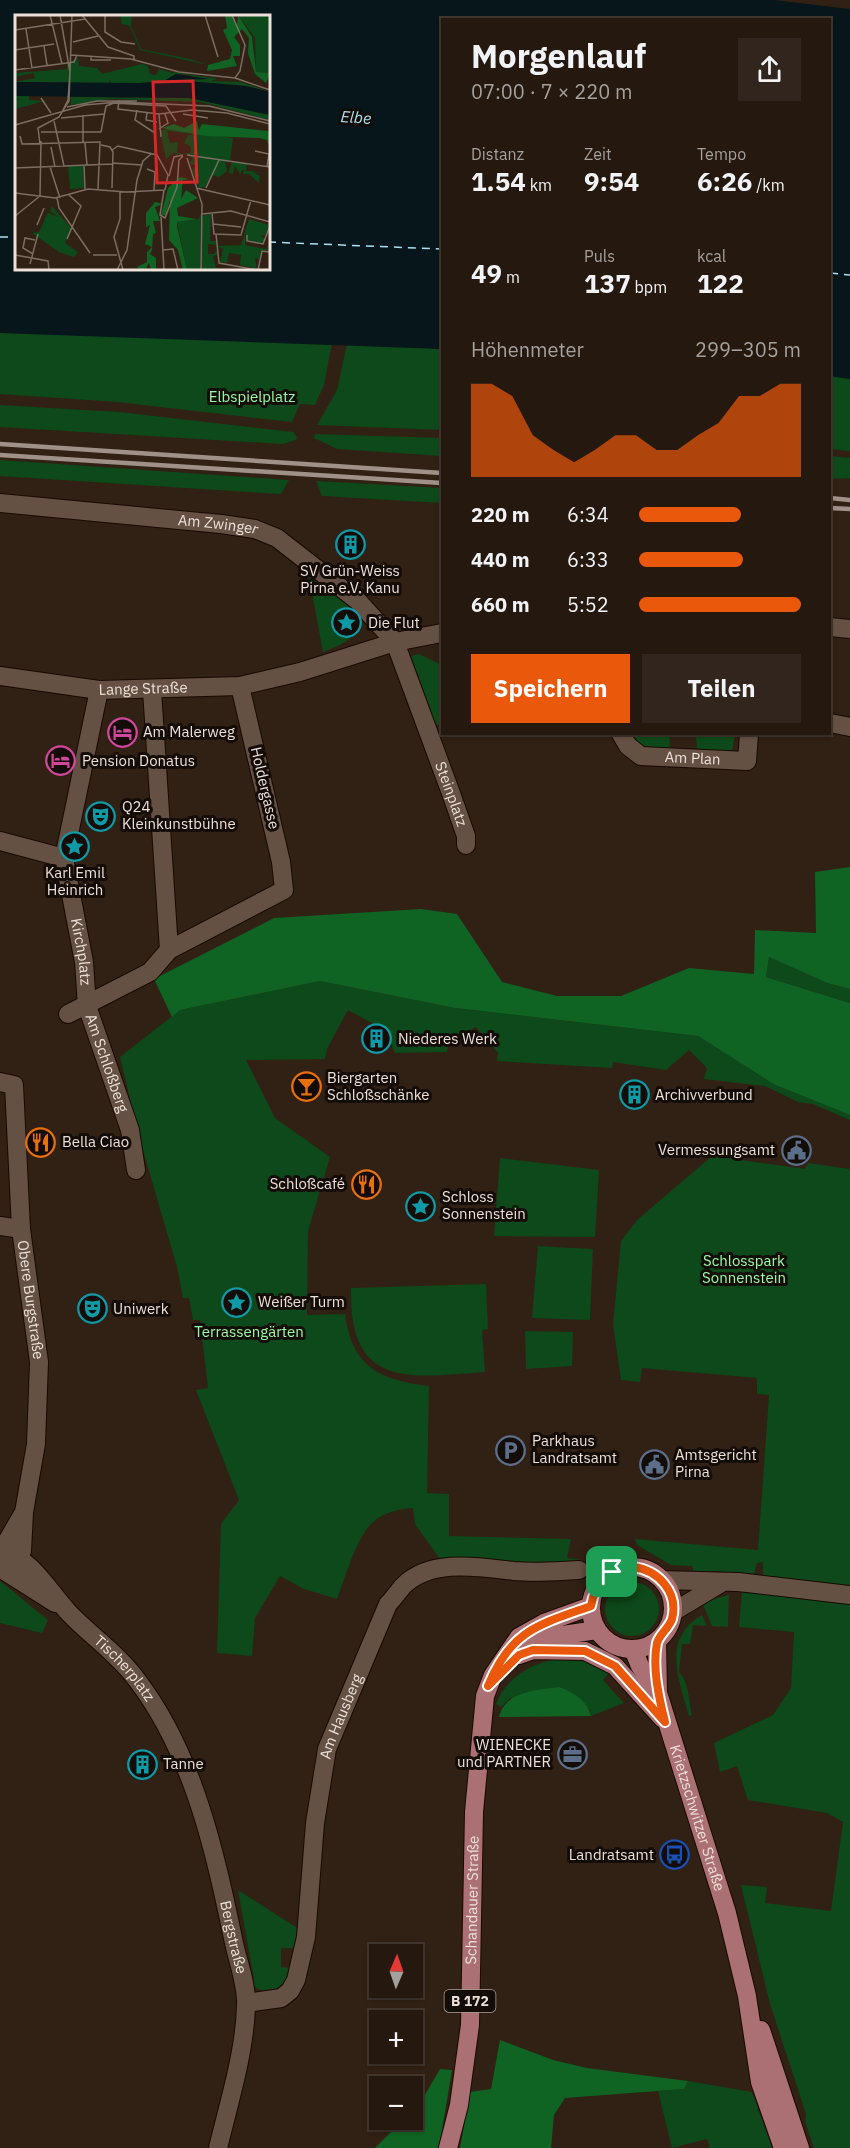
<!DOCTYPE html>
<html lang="de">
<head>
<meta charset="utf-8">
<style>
  body { margin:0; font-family:"IBM Plex Sans",sans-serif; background:#31251d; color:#f1f3f6; height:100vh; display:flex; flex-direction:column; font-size:22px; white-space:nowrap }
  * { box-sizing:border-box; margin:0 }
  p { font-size:20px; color:#a3a09e }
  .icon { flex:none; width:33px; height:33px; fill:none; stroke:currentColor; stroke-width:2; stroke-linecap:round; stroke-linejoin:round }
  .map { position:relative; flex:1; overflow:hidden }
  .details { position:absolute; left:441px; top:18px; width:390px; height:717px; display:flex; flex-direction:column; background:#25180f; border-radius:0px; box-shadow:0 2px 4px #0004,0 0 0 2px #42372f }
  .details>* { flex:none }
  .needle { width:39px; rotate:2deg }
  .fabs { position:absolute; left:369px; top:1944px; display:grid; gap:12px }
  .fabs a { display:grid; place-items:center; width:54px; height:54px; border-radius:0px; background:#25180f; box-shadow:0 2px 4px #0004,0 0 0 2px #42372f; font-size:30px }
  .pin { position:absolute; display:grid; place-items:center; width:51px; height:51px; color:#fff; margin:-26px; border-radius:12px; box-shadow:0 3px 9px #0006 }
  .round { display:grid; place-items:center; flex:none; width:63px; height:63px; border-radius:0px; background:#31251d }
  .summary { display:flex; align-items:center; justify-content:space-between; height:102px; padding:0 30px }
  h1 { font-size:33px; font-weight:700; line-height:45px }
  .figures { display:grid; grid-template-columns:repeat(3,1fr); gap:9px; height:102px; padding:6px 30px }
  .figures div { display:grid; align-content:center }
  .figures b { font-size:26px; font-weight:700 }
  .figures small { font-size:16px; font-weight:400 }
  .figures p { font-size:16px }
  .chart { height:168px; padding:12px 30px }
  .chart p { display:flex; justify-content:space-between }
  .chart svg { width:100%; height:108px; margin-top:6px; fill:#ea580c; opacity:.7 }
  .action { display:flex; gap:12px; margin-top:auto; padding:12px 30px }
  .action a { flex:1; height:69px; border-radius:0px; background:#ea580c; color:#fff; font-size:24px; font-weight:700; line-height:69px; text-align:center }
  .action a+a { background:#31251d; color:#f1f3f6 }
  ul { padding:0 30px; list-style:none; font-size:20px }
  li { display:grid; grid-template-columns:96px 72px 1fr; align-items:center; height:45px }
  li i { height:15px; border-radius:8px; background:#ea580c }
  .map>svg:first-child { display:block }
  .green { fill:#0d491a }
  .forest { fill:#0f6323 }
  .water { fill:#06161b; fill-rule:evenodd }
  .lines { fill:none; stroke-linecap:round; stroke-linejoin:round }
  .ferry { stroke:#aae0f3; stroke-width:1.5; stroke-dasharray:8 6; stroke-linecap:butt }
  .minor-casing { stroke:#190901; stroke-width:20 }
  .major-casing { stroke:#190901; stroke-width:20 }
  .minor { stroke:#655143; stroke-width:18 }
  .major { stroke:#ab7073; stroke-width:18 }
  .rail { stroke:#9f9187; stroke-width:4.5 }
  .route-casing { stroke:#fff; stroke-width:12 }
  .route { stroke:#ea580c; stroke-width:8 }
  .labels { text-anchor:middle; stroke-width:6; stroke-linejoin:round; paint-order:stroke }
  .shield { fill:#130c07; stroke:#aba099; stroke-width:1.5 }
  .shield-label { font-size:14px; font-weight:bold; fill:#ece0d8 }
  .park-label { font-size:15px; fill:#98fca3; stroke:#130c07 }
  .street-label { font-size:15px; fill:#ece0d8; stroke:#130c07 }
  .poi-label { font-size:15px; fill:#ece0d8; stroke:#130c07; text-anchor:start }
  .water-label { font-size:16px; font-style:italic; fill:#aae0f3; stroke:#130c07 }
  .inset-river { fill:none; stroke:#06161b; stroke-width:3 }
  .inset-road { fill:none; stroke:#7c6d62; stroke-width:1.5 }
  .view { fill:#d62828; fill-opacity:0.15; stroke:#d62828; stroke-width:3 }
  .inset-edge { fill:none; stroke:#ece0d8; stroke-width:3 }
</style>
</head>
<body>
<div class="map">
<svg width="850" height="2148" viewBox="0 0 850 2148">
  <rect width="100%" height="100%" fill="#312014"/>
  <path class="green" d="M0,333L332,343L324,385L315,405L300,404L292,422L117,402L0,394Z
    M347,344L442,349V430L317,425L337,390Z
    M830,376L850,379V451L830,449Z
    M0,405L119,412L293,432L297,437L296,440L283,444L0,427Z
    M315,434L442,438V456L337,449L314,438Z
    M830,456L850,458V478L830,479Z
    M0,460L289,480L281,494L0,476Z
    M316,481L442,488V503L322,496Z
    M309,577C325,588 377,615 349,639C343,645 331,648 323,652Z
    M419,654L442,665V724L436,725L411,656Z
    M627,734H735L732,751L697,750L696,735H670L669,751L639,749Z
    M769,957L827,983L850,989V1003L766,977Z
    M320,981L455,1008L698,1036L775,1085L850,1115V1120L813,1104L798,1102L765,1086L704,1079L707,1068L689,1050L666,1070L613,1062L612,1068L497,1061L498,1053L476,1027L449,1042L447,1052L395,1053L386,1031L348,1010L327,1049L325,1059L246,1060L275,1118L330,1157L308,1231L307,1315L345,1314C352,1368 381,1380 429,1386L427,1493L449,1494V1536L571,1539L567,1558L582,1560L540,1565L442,1562L415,1524L413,1508C400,1509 384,1512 373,1522C357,1536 345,1578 337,1599L304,1589L280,1576L255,1618L252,1656L217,1653L221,1524L239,1500L196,1390L208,1388L200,1320H193L189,1298H183L177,1267L140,1140L120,1057L180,1010Z
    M712,1156L805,1169L808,1163L850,1169V2148H814L805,2121L806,2114L770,2004L741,1885L767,1887L765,1903L831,1911L843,1822L827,1813L748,1800L737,1766L720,1772L714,1743L773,1715L791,1688L794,1632L739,1627L742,1592L748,1591L763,1576V1562L757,1563L754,1574L715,1571L695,1575L692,1566L671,1565L637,1545L635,1539L758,1550L769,1395L757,1394V1378L642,1368L640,1382L621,1380L613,1324L621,1241L637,1220Z
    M500,1158L599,1170L595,1237L494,1236Z
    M538,1246L593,1249L590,1320L532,1318Z
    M486,1284L488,1329L482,1330L485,1372C407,1378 349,1388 351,1288Z
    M525,1331L573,1332L572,1366L526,1369Z
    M0,1581L48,1620L42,1633L0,1623Z
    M605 1609a27 27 0 1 1 54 0a27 27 0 1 1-54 0Z
    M729,1595L728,1627L712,1626L702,1602Z
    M702,1615L707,1626L693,1625L690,1644H682L679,1672C689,1682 689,1702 692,1715L689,1716C679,1680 661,1639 702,1615Z
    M569,1658L585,1660L610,1672L603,1680L624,1703L591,1716L590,1709L510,1698L501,1707L496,1704C508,1674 538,1659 569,1658Z
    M238,1890L297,1928L295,1948H281V1967L293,1968L283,1989C269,1992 259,1993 249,1981L254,1979Z
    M688,2081L752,2092L772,2148H710L707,2139L672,2148L658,2091L684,2089Z"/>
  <path class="forest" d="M850,867V989L827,983L769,957L766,977L850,1003V1115L775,1085L698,1036L455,1008L320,981L180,1010L172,1017L154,979L274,918L421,909L457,914L502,982L557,996H621L689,968L754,974L755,930L816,933L815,872Z
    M559,1687C573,1692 588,1701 591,1716L499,1717C505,1691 537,1690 559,1687Z
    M500,2040L553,2060L587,2068L688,2081L684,2089L565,2098L554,2115L551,2148H460L470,2092L491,2089Z
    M440,2069L452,2070L439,2148H375L403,2120H412L413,2110L422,2100Z"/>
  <path class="water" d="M0,0H773L850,9V379L830,376V20H442V349L0,333ZM16,16H268V268H16Z"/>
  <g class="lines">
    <path class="ferry" d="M0,237H16
      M268,242L442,249
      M830,273L850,275"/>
    <defs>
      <g id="minor">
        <path id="s1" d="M0,503L221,524L255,529L277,538L358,601L395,642L452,796L466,836V845"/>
        <path d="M830,627L850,629"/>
        <path id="s2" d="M0,676L99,690L240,686L300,672L395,642L442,633"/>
        <path id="s3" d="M99,690L64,858L84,962L87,1006L130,1130L136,1170"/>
        <path d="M152,690L169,950"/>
        <path d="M830,723L850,727"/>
        <path id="s4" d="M621,734L628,746L641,756L747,761L749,734"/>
        <path d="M0,841L64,858"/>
        <path d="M68,1014L150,972L169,950L284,890L281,862L240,686"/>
        <path id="s5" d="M0,1082L14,1085L21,1229L39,1362L36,1444L24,1512L22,1551L16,1562L0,1568L2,1550L24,1512"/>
        <path d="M0,1226L21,1229"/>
        <path id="s6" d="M0,1549C32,1559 48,1590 69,1613C91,1636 118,1654 137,1680C194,1755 215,1852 234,1943C238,1962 247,1985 246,2005C245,2052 229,2102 218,2148"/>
        <path d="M0,1568L55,1603"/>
        <path d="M662,1580L738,1582L850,1595"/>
        <path d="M673,1612L723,1582"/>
        <path id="s7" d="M247,2003L281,1998L290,1991L296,1980L306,1937L315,1823L327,1749L388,1604C393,1599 398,1592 403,1586C431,1558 479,1567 514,1571C536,1573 557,1571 579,1570"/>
      </g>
      <g id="major">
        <circle cx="632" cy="1608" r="41"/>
        <path id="s8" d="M657,1641L658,1693L727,1913L747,1996L760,2082L783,2148"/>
        <path d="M530,1648L556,1636L597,1630"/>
        <path d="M633,1649L640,1666L658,1693"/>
        <path d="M519,1655L533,1650L585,1651L615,1666L663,1719"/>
        <path d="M761,2030L800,2148"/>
        <path id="s9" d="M448,2148L459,2105L470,2025L474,1812L485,1696L493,1675L519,1637L544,1623L591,1606"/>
      </g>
    </defs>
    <use href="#minor" class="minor-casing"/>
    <use href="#major" class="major-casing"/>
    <use href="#minor" class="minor"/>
    <use href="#major" class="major"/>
    <path class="rail" d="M0,444L442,473
      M0,455L442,483
      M830,498L850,500
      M830,508L850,509"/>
  </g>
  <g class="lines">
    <defs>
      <path id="route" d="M633,1567C658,1570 679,1592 672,1619C669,1628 659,1635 657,1643C652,1668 659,1698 665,1722L615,1666L585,1651L533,1650L519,1655L488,1686C511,1630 538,1625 591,1606C595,1583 609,1568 633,1567Z"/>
    </defs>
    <use href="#route" class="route-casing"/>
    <use href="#route" class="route"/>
  </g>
  <defs>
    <symbol id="building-ring" viewBox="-11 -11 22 22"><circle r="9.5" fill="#130c07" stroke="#0f9aa8" stroke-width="1.5"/><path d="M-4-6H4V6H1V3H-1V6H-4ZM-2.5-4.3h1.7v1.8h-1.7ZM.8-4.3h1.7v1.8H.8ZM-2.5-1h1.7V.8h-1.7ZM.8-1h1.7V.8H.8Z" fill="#0f9aa8"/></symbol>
    <symbol id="sight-ring" viewBox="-11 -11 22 22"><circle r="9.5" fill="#130c07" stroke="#0f9aa8" stroke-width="1.5"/><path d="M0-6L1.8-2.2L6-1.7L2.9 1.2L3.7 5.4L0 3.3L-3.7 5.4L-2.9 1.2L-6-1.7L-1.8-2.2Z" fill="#0f9aa8"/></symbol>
    <symbol id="hotel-ring" viewBox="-11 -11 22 22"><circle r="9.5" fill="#130c07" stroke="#d1479c" stroke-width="1.5"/><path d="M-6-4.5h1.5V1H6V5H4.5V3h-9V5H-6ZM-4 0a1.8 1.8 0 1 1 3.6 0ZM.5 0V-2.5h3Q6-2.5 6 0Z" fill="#d1479c"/></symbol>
    <symbol id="theatre-ring" viewBox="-11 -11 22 22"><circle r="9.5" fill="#130c07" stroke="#0f9aa8" stroke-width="1.5"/><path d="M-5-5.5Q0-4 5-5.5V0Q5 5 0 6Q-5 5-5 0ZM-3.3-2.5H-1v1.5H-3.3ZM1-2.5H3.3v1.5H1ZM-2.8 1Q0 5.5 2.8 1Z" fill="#0f9aa8"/></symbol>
    <symbol id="bar-ring" viewBox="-11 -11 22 22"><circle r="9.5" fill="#130c07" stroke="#e8710a" stroke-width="1.5"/><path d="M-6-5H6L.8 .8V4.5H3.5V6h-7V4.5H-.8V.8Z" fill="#e8710a"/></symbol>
    <symbol id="restaurant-ring" viewBox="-11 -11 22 22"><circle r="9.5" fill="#130c07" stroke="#e8710a" stroke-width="1.5"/><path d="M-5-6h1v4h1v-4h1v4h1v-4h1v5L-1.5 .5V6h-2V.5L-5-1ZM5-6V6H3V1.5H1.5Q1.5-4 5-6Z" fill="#e8710a"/></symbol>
    <symbol id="civic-ring" viewBox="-11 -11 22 22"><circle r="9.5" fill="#130c07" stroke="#5c6f8a" stroke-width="1.5"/><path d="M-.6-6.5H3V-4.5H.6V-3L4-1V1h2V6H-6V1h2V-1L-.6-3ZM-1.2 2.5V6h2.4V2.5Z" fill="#5c6f8a"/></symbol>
    <symbol id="parking-ring" viewBox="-11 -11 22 22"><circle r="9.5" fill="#130c07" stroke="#5c6f8a" stroke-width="1.5"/><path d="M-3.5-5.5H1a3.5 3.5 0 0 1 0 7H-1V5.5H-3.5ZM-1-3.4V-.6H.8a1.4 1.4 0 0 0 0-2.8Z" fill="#5c6f8a"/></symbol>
    <symbol id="office-ring" viewBox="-11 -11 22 22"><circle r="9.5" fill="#130c07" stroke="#5c6f8a" stroke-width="1.5"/><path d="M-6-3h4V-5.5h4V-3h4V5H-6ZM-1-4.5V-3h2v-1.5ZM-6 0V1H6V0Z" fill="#5c6f8a"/></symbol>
    <symbol id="bus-ring" viewBox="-11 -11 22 22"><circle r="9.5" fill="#130c07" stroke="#1a4fb4" stroke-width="1.5"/><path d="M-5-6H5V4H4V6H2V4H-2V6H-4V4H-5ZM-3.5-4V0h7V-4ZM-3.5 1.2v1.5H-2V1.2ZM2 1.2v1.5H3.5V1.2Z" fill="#1a4fb4"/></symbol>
  </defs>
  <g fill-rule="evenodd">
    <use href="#building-ring" x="334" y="528" width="33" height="33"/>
    <use href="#sight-ring" x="330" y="606" width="33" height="33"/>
    <use href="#hotel-ring" x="106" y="716" width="33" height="33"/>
    <use href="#hotel-ring" x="44" y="744" width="33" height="33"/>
    <use href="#theatre-ring" x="84" y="800" width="33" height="33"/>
    <use href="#sight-ring" x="58" y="830" width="33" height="33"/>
    <use href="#building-ring" x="360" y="1022" width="33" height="33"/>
    <use href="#bar-ring" x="290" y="1070" width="33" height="33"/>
    <use href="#building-ring" x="618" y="1078" width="33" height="33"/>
    <use href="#restaurant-ring" x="24" y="1126" width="33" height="33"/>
    <use href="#civic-ring" x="780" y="1134" width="33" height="33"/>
    <use href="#restaurant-ring" x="350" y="1168" width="33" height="33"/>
    <use href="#sight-ring" x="404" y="1190" width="33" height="33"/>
    <use href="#sight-ring" x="220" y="1286" width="33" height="33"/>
    <use href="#theatre-ring" x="76" y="1292" width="33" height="33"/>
    <use href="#parking-ring" x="494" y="1434" width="33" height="33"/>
    <use href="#civic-ring" x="638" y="1448" width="33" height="33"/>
    <use href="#office-ring" x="556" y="1738" width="33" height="33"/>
    <use href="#building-ring" x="126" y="1748" width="33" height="33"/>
    <use href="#bus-ring" x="658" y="1838" width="33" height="33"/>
  </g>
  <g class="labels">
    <rect class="shield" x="444.5" y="1990" width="51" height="22" rx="4.5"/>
    <g class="shield-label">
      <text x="470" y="2006">B 172</text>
    </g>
    <g class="park-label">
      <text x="252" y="402">Elbspielplatz</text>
      <text x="744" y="1266">Schlosspark<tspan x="744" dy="17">Sonnenstein</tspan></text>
      <text x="249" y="1337">Terrassengärten</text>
    </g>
    <g class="street-label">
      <text dy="5" stroke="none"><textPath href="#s1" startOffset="219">Am Zwinger</textPath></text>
      <text dy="5" stroke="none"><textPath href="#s2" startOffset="144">Lange Straße</textPath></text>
      <text dy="5" stroke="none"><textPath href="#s4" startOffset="82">Am Plan</textPath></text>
      <text transform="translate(265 788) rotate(77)" y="5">Holdergasse</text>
      <text dy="5" stroke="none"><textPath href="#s1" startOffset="600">Steinplatz</textPath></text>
      <text dy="5" stroke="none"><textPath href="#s3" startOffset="267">Kirchplatz</textPath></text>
      <text dy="5" stroke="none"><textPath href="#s3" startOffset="382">Am Schloßberg</textPath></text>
      <text dy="5" stroke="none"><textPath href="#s5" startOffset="230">Obere Burgstraße</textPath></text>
      <text dy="5" stroke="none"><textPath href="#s6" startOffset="174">Tischerplatz</textPath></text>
      <text dy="5" stroke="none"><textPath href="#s7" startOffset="327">Am Hausberg</textPath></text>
      <text dy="5" stroke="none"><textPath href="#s8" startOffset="183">Krietzschwitzer Straße</textPath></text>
      <text dy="5" stroke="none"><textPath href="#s9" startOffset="250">Schandauer Straße</textPath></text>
      <text dy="5" stroke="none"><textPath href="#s6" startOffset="468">Bergstraße</textPath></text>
    </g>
    <g class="poi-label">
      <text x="350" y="576" text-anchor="middle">SV Grün-Weiss<tspan x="350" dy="17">Pirna e.V. Kanu</tspan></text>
      <text x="368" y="628">Die Flut</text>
      <text x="143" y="737">Am Malerweg</text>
      <text x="82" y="766">Pension Donatus</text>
      <text x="122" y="812">Q24<tspan x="122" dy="17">Kleinkunstbühne</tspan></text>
      <text x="75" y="878" text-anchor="middle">Karl Emil<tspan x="75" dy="17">Heinrich</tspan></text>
      <text x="398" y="1044">Niederes Werk</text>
      <text x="327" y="1083">Biergarten<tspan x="327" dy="17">Schloßschänke</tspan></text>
      <text x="655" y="1100">Archivverbund</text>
      <text x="62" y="1147">Bella Ciao</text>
      <text x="775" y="1155" text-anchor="end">Vermessungsamt</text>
      <text x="345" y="1189" text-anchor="end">Schloßcafé</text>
      <text x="442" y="1202">Schloss<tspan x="442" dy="17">Sonnenstein</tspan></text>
      <text x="258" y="1307">Weißer Turm</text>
      <text x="113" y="1314">Uniwerk</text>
      <text x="532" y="1446">Parkhaus<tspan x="532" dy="17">Landratsamt</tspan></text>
      <text x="675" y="1460">Amtsgericht<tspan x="675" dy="17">Pirna</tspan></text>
      <text x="551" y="1750" text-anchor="end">WIENECKE<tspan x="551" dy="17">und PARTNER</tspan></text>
      <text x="163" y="1769">Tanne</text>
      <text x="654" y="1860" text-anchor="end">Landratsamt</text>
    </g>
    <g class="water-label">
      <text transform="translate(356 117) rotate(4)" y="6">Elbe</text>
    </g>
  </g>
  <g transform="translate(15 15)">
    <rect width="255" height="255" fill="#312014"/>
    <path d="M105,0H117L116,11L126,34L175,44L193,50L125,35L115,11L107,9ZM223,0H255V58L241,57L240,23ZM63,43L64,51L82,53L87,59L127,49L133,51L135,59L141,60L144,54L158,58L159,57L191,62L201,63V64L196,66L226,67L255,77L231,71L160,65L177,60L161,59L149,66L125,68H96L95,65L94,68L0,67L20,63L18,58L0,62V58L52,54V49ZM33,80L14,81V85L30,86L0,94V86L8,83L0,85V81ZM56,82L174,83L255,100V105L186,87L96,84L56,90ZM155,113L218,123L215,147H210L212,156L204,162L197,160L190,172L184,173L177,155L181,151L174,148L178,143L170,138H176V132L169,128L173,120L181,119L152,116L155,128L163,127L162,138H167L161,140L159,137L151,144L145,116ZM216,148H232L231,156H237L255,160L238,157L245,161L244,168L234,159H228L229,153L225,159L220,151L218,159L214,158ZM53,151H68L69,173L55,174ZM37,191L57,214L50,228L63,237L59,242L44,237L17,218L24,217L34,195L33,198L44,202L35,196ZM186,199L185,255H172L162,207L183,204ZM196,199L195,226H201V230L193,229V239H199L202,235V240L198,241L201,253L221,255H186L187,201ZM234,204L255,210L250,221L244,220L251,224L248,229L234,226L230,218V230L252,234L255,224L253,235H246L244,244L240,243L242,254L225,250L226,240L214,238L212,248L205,247L208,234L202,231L226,230Z" fill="#0d491a"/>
    <path d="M210,0H217L222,11L223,0L237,22L241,57L255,58L251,68L240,59L233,38L234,23L227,14L219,22L225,30V41H218L222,51L192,56L193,50L215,44L217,35L208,15L212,13ZM182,106L184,115L187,109L253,116L255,117V133L252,125L244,123L191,121L147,113L159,109L169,113ZM165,162L174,164L168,165L166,184L171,175L183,183L162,193L163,201L182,204L162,207V211L172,255H168L163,235L154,225L155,185L151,200H146L153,173ZM140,187L148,189L140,192L145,206H138L141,218L138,219L137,235L135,239L141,243V255H136L134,248L130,255H125L122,252L132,247V237L137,232L130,229L135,210L131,212V198Z" fill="#0f6323"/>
    <path d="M161,59L194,64L160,65L231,71L255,77V100L174,83L0,81V67L125,68L149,66Z" fill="#06161b"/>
    <path class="inset-river" d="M0,75L105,81L172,78L255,91"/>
    <path class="inset-road" d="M35,0L47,49M45,0L55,57L53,85L46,99M67,0L93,32L119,41V45M90,0V17L106,27L120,29M190,0L203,42M11,14L17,53M0,15L70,4M58,27L83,21M29,31L32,50M0,35L39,29M56,40L116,44L164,57L220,63L225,56L230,30L217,0M76,42V45H96M0,55L59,47L62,40M220,63L255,75M26,83L36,98M104,85L103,94L144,99L177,95L212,98L255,109M91,91L99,88L151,91L161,106M52,92L82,86H122M122,95L120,105L140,118L141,141M132,98L131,105L142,107M144,99L146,122M168,99L193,103M68,100V128M46,103L89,99M39,106L49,151M0,110L70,90L103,87L194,91L255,106M144,114L153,108L150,99M26,117H86M86,117L91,91M5,121L7,129L86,127M70,128L72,150M25,129L23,113L44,102L54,86L57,0M86,130L95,132L98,137L97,173M36,132L40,152M97,135L103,131L142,140L153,160L150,175M240,136L254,139L252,151M172,140L255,152M172,143L187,189L186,255M97,148L127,150M69,150L70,174M35,152L45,183M0,153L97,149M132,154L140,157L139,175M154,161L159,142L168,140M181,173L255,190M191,173L204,145M83,174L85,128M105,176V204L99,222L108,255M0,178L40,183L73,174L111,177L149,175L145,200L150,203L162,172L164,145L168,141M25,181L26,126M42,183L44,193L75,238M197,198L199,219L226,220L236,185M187,199L216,196L255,207M0,201L25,181M146,202L149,255M198,209L226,212M22,210L29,193M201,219L204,248L242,255M232,220V226L248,229L255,211M52,224L66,191L54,180M148,235L158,234L163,255M18,239L8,233L10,223L20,225M0,240L33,246L34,255M78,240H102M15,249L23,219M102,255L112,235L122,165L128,146L136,139M243,255L247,236L255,237"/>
    <path class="view" d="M178,66L182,167L142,168L138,67Z"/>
    <rect width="255" height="255" class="inset-edge"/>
  </g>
</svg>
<div class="fabs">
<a><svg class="needle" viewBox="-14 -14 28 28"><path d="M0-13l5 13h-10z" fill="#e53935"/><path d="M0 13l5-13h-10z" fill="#a3a09e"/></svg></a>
<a>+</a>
<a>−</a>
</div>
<div class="pin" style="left:612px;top:1572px;background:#1e9e55"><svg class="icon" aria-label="arrive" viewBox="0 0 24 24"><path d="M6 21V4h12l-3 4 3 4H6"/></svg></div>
<section class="details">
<div class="summary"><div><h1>Morgenlauf</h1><p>07:00 · 7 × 220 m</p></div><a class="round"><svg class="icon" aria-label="share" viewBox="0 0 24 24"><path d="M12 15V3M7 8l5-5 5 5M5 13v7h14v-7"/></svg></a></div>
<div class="figures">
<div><p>Distanz</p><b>1.54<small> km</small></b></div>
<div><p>Zeit</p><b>9:54</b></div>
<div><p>Tempo</p><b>6:26<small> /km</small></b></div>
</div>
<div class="figures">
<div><b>49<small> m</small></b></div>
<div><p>Puls</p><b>137<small> bpm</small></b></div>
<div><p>kcal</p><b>122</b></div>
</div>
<div class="chart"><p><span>Höhenmeter</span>299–305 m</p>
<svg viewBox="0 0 160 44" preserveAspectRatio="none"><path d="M0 44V6L10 6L20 11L30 27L40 33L50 38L60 33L70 27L80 27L90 33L100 33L110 27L120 22L130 11L140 11L150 6L160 6V44z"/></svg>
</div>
<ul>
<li><b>220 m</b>6:34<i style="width:63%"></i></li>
<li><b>440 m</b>6:33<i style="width:64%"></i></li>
<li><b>660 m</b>5:52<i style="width:100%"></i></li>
</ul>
<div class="action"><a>Speichern</a><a>Teilen</a></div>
</section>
</div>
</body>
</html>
